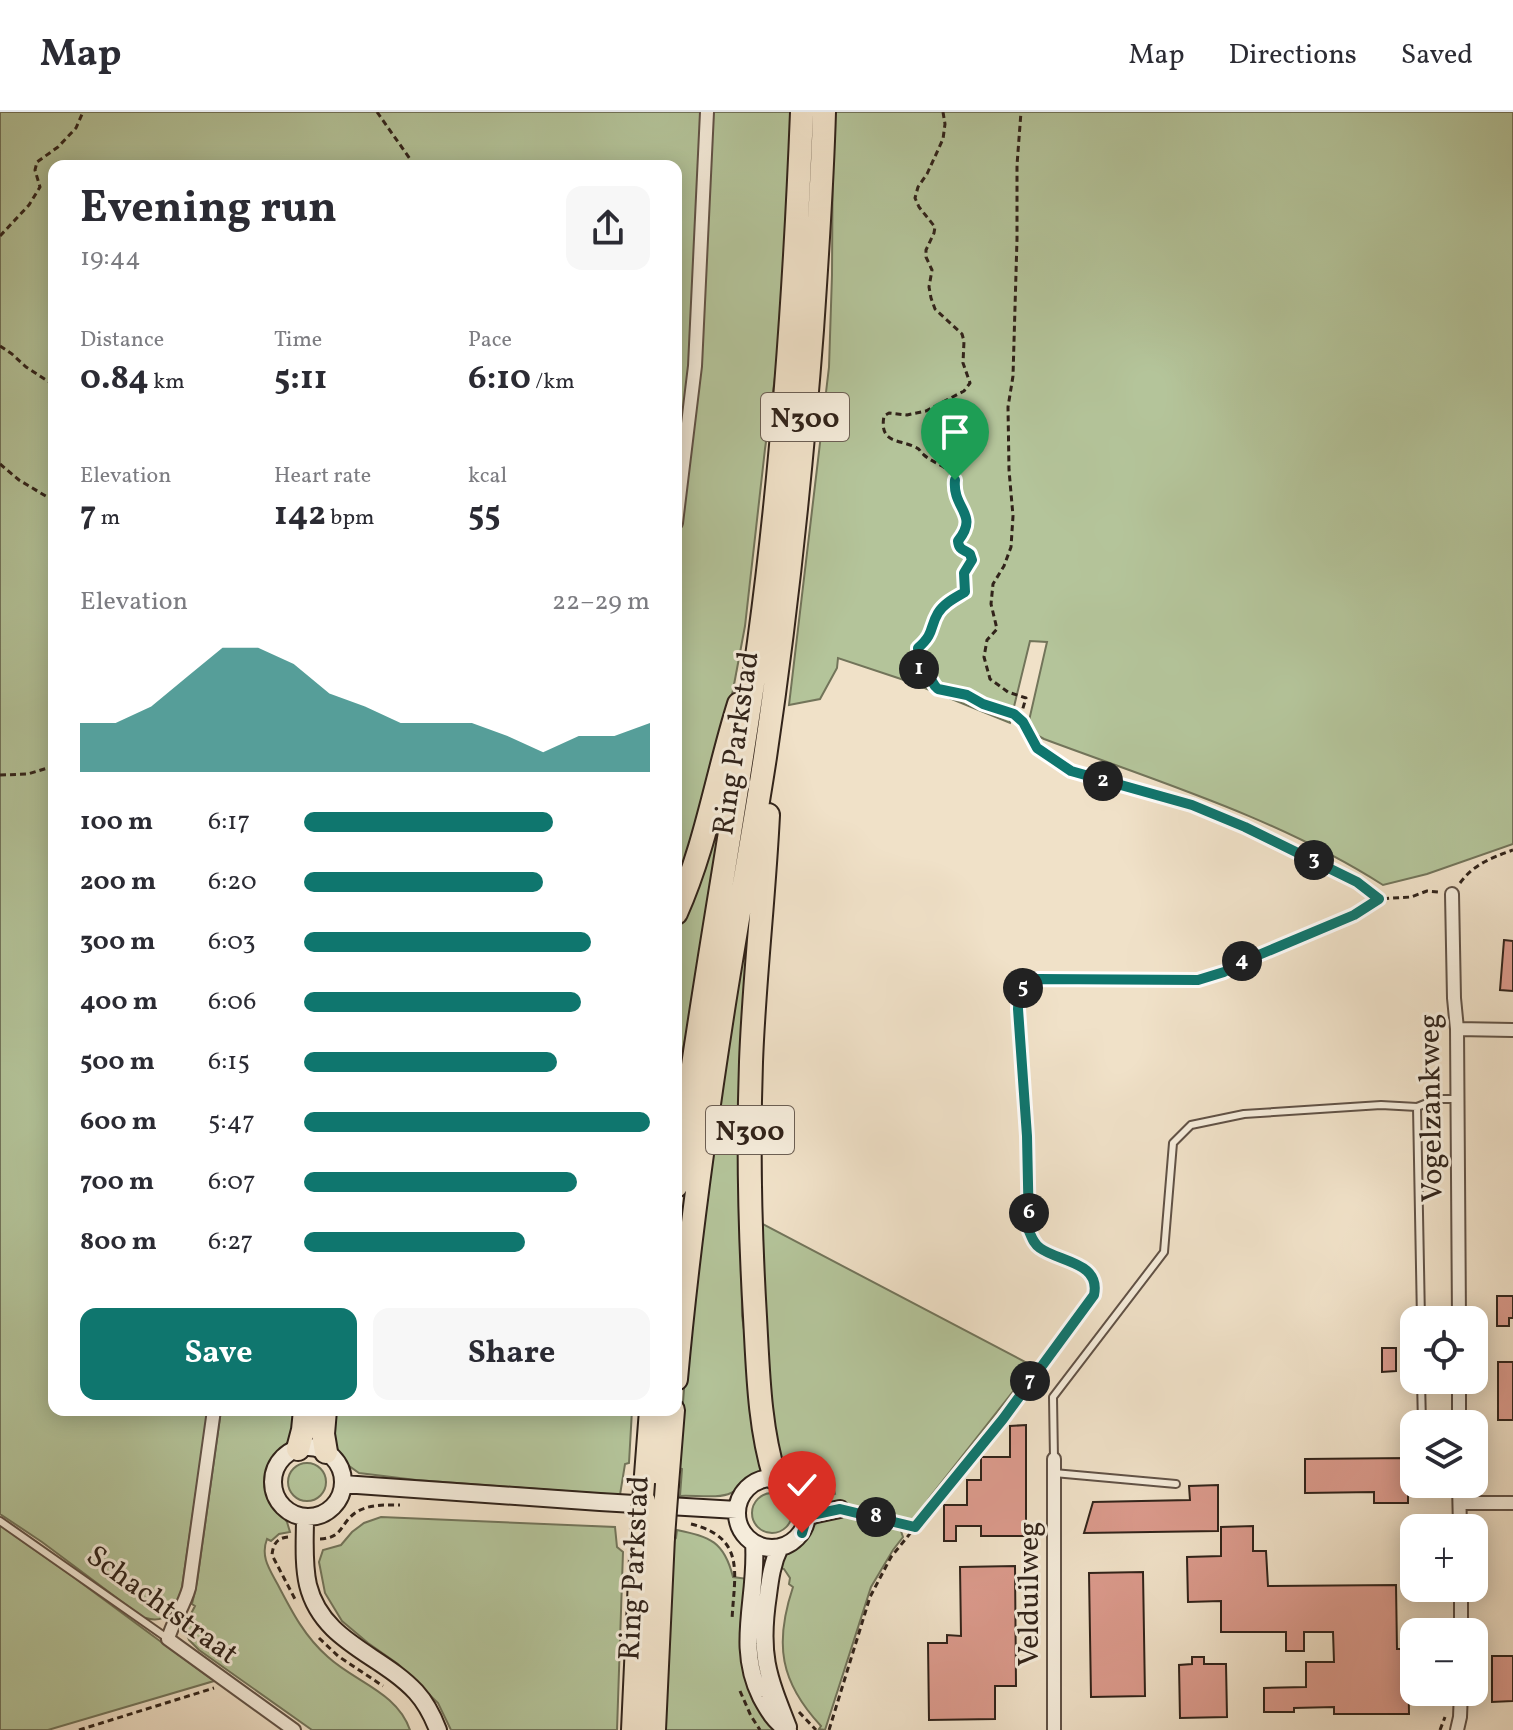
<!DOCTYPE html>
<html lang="en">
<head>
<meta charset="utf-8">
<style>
  body { margin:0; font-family:Vollkorn,serif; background:#f7f7f7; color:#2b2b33; height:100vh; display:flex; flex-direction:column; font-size:30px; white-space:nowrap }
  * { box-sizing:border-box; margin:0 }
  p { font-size:26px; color:#7c7c81 }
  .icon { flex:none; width:44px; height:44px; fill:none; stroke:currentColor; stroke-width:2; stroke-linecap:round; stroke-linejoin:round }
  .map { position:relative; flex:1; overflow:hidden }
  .drawer { position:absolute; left:48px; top:48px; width:634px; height:1256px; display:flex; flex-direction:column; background:#fff; border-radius:16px; box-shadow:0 4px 20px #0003 }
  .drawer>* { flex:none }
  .tools { position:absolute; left:1400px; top:1194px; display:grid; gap:16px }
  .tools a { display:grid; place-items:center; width:88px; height:88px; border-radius:16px; background:#fff; box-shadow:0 4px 20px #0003; font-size:40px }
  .pin { position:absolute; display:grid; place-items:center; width:68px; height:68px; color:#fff; margin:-82px -34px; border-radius:50% 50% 50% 0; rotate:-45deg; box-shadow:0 0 8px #0007 }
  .pin .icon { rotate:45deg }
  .km { position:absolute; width:40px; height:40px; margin:-20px; border-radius:50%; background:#222; color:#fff; font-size:22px; line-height:40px; text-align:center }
  .round { display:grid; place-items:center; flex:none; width:84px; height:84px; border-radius:16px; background:#f7f7f7 }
  .head { display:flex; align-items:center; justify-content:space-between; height:136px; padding:0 32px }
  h1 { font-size:44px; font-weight:700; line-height:60px }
  .figures { display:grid; grid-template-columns:repeat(3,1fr); gap:12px; height:136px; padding:8px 32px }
  .figures div { display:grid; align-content:center }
  .figures b { font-size:34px; font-weight:700 }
  .figures small { font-size:22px; font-weight:400 }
  .figures p { font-size:22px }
  .chart { height:224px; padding:16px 32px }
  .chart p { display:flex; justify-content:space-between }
  .chart svg { width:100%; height:144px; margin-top:8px; fill:#0f766e; opacity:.7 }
  .primary-button { display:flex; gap:16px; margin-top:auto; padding:16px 32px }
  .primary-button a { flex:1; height:92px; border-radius:16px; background:#0f766e; color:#fff; font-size:32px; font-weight:700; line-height:92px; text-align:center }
  .primary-button a+a { background:#f7f7f7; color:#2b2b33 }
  ul { padding:0 32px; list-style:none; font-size:26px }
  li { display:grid; grid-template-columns:128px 96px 1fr; align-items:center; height:60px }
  li i { height:20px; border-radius:10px; background:#0f766e }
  header { display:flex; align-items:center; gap:48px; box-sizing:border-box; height:112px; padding:0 40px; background:#fff; border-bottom:2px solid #e1e1e2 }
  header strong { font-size:38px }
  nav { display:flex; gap:44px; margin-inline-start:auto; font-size:28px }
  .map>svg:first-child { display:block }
  .green { fill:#b4c49a; stroke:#72745a; stroke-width:2 }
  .building { fill:#db9a8c; stroke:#31231a; stroke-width:2 }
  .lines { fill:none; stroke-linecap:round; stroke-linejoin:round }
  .lane-casing { stroke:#615246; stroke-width:10 }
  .street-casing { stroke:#615246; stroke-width:16 }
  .secondary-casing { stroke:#31231a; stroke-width:20 }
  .highway-casing { stroke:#31231a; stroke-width:26 }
  .path { stroke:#31231a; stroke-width:3; stroke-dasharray:6 4; stroke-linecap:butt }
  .lane { stroke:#f5ecdb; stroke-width:6 }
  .street { stroke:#f5ecdb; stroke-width:12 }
  .secondary { stroke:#f5ecdb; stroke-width:16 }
  .highway { stroke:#f0e1c8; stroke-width:22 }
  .highway-bridge-casing { stroke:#31231a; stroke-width:26; stroke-linecap:butt }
  .highway-bridge { stroke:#f0e1c8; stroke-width:22 }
  .route-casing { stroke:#fff; stroke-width:16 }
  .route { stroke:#0f766e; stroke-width:10 }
  .labels { text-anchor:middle; stroke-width:6; stroke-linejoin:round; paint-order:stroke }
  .shield { fill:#f5ecdb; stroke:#6c5f54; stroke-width:2 }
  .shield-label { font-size:28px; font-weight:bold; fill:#31231a }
  .street-label { font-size:30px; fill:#31231a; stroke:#f5ecdb }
</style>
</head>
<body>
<header>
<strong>Map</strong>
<nav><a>Map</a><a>Directions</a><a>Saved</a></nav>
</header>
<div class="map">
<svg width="1513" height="1618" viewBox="0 0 1513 1618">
  <rect width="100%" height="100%" fill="#f0e1c8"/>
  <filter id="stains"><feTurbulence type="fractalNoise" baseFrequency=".0025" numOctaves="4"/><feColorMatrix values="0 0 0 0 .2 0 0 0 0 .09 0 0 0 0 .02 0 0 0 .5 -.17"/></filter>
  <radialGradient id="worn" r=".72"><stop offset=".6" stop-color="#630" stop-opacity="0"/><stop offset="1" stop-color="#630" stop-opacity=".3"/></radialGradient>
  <path class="green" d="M0,0H794L781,222L765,337L745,514L733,578L706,697L676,788V54H54V1298H208L181,1482C175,1499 165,1512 146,1506L145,1507L42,1430L0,1402Z
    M833,0H1513V732L1427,762L1383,773C1278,706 1159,670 1044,627L1033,621L1028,613L1047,530L1030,529L1010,611L910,570L838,546L837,556L820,587L789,593L829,255L832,163Z
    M734,644L693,892L676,968V812L682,800Z
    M756,753L741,1093L742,1204L765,1361C751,1365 744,1375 731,1381C719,1387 694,1383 680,1384L682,1357L678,1356L685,1264L717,991Z
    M755,1108L1033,1254L930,1385L915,1407L901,1419L903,1425L893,1438L871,1475L825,1618L819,1617L821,1614C780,1570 774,1532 793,1475L789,1472L790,1466L784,1457L778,1455L785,1444L805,1426L815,1412L827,1406L818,1395L817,1389L835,1382L832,1370C825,1372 818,1375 810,1374C797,1372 784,1359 777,1348Z
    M221,1298H299L289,1332L274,1347L268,1356L266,1369L270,1387L287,1410L290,1420L279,1422L271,1429L267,1427C260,1445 270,1458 278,1473C292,1500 305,1525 328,1545C355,1570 397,1580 410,1618H312L199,1538L189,1528L184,1515L195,1494L192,1492L197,1470Z
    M330,1298H632L629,1351L625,1352L620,1383L416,1368L359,1361L345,1351L330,1327Z
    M288 1370a19 19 0 1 1 38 0a19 19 0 1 1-38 0Z
    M752 1401a20 20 0 1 1 40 0a20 20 0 1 1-40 0Z
    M381,1405L615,1415L617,1435L623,1440L617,1618H451L438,1591L398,1552L368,1531L342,1509L325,1481L319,1450L323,1438L341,1433L352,1420L364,1411Z
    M0,1410L15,1424L72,1464L214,1569L48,1618H0Z
    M677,1418C710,1425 724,1429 733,1465L748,1467C745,1490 740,1514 741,1537C742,1566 759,1594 774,1618H663L672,1430L676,1426Z"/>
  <path class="building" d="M1504,828L1513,829V879L1500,878Z
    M1497,1184H1513V1206H1509V1214H1497Z
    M1382,1236H1396V1259L1382,1260Z
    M1498,1250H1513V1308H1498Z
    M1026,1313V1424H981V1414H956V1429H944V1393H967V1368H981V1345H1010V1314Z
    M1408,1346V1391H1374V1380L1305,1381V1347Z
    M1218,1373V1419L1084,1421L1093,1390L1190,1388L1189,1374Z
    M1253,1414V1439H1266L1268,1474L1396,1473L1397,1537H1408L1409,1602H1334V1595L1294,1596V1600H1264V1576L1306,1575V1550H1334L1333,1520H1304V1539H1286V1520H1221V1489L1188,1490L1187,1445L1221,1444V1415Z
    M1015,1454L1016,1574H995V1607L929,1608L928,1531H947V1523L961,1524L960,1455Z
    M1143,1460L1145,1584L1091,1585L1089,1461Z
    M1492,1544H1513V1589L1492,1590Z
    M1192,1545H1204V1552H1226L1227,1605L1180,1606L1179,1553L1192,1552Z"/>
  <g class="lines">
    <defs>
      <path id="lane" d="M1417,995L1437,987H1456
        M1421,1268L1422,1312
        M1054,1347L1053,1285L1164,1140L1173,1031L1191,1013L1244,1002L1381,993L1417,995L1421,1208
        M1054,1361L1176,1372
        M0,1409L167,1526"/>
      <path id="street" d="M676,411L695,254L707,0
        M1452,782L1454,886L1457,917L1459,1208
        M1457,917L1513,918
        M1459,1268V1312
        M214,1298L189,1476C184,1494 173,1509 168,1527L294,1618
        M1459,1372L1460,1416
        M1460,1391H1513
        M1461,1476V1520
        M1054,1618V1347
        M1457,1618L1460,1605L1461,1580"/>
      <path id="secondary" d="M273 1370a35 35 0 1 1 70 0a35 35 0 1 1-70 0Z
        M737 1401a35 35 0 1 1 70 0a35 35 0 1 1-70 0Z
        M343,1372L600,1390L737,1398
        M807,1404L840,1397
        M305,1405C305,1427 303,1451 308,1473C322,1530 381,1542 416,1580C426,1591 433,1605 438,1618
        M754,1431C758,1485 735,1533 761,1585C768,1598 775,1610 788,1618
        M780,1435C772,1451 770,1467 768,1483C759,1542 767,1562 788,1615"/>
      <path id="highway" d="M768,703C764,785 754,868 751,950C748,1035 750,1120 755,1205C758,1258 759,1315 775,1366
        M676,801C706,734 717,662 739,592
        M676,1074C699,892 734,712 759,530C783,354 795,177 802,0
        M676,1267C687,1144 704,1021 723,898C736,814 752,730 765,645C786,504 801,361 812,218C817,145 822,73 824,0
        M325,1298L323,1322L326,1340
        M298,1337L303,1318L305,1298
        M667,1372L673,1298
        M644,1389L651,1298
        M633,1618L642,1424
        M654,1618L663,1425"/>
    </defs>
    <use href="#lane" class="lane-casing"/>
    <use href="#street" class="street-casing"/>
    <use href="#secondary" class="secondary-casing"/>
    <use href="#highway" class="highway-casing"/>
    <path class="path" d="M377,0L415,54
      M943,0L945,12L943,27L927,62L918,75L915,86L919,95L935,115L934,121L926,138V145L932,158L929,175L931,186L935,197L962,222L964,229L963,251L970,271L964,279L926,299L907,303L889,301L884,304C879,332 899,327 915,335C922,338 918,338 924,343C932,350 943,353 950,360C958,368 953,380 958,390C967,408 972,411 958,429C958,439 964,437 970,442L972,448L964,461L965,480L946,492L939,500L930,524L917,539L920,559L930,566L938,577L967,583L983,592L1014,602L1023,610L1037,636L1071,659L1192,693L1245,715L1357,770L1377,786
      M0,124L29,93L40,75L35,58L37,50L58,35L76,16L83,0
      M0,234L12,242L26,255L54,273
      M0,352L19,368L54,389
      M1020,606L1026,586L1008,580L990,567L984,545L987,528L997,517L991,492L993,472L1004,454L1011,435L1013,404L1009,358L1008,295L1013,264L1017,127V53L1021,0
      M0,663L28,662L54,654
      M1460,771C1474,752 1491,746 1513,738
      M856,1400L914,1415
      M691,1412C747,1426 734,1463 732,1508
      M288,1425C277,1426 273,1432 272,1443L296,1489
      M320,1427C343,1426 340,1412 355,1401C368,1392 385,1393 400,1393
      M319,1526L338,1544L383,1574
      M740,1579L751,1604L760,1618
      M799,1600L816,1618
      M79,1618L214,1576
      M829,1618L870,1485L891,1445L1003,1307L1094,1183C1101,1149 1059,1150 1040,1136C1034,1132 1032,1126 1029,1119L1027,1024L1018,897C1018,882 1023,872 1038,867L1198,868L1224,860L1242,850L1354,803L1379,787L1411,785L1427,779L1438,780
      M1440,1618L1445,1605"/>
    <use href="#lane" class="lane"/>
    <use href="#street" class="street"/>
    <use href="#secondary" class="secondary"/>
    <use href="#highway" class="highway"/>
    <defs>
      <path id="highway-bridge" d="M642,1424L644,1389
        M663,1425L667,1372"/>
    </defs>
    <use href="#highway-bridge" class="highway-bridge-casing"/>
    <use href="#highway-bridge" class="highway-bridge"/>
  </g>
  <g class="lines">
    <defs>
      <path id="route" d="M802,1421L807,1404L840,1397L915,1415L1003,1307L1094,1183C1101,1150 1059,1150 1040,1136C1034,1132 1032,1126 1029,1119L1027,1024L1018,897C1018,882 1023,872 1038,867L1198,868L1224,860L1242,850L1354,803L1379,787L1357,770L1245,715L1192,693L1071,659L1037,636L1023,610L1014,602L983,592L967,583L938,577L935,574L930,566L920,559L918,536C935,521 929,516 938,501C944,491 955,486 965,480L964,461L972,448L970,442C964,437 959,439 958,429C980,402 952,397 955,368"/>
    </defs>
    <use href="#route" class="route-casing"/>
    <use href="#route" class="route"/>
  </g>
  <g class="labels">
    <g class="shield">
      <rect x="761" y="281" width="88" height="48" rx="6"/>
      <rect x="706" y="994" width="88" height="48" rx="6"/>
    </g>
    <g class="shield-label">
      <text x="805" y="315">N300</text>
      <text x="750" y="1028">N300</text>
    </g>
    <g class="street-label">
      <text transform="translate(735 631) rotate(-82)" y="10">Ring Parkstad</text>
      <text transform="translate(1430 996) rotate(-91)" y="10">Vogelzankweg</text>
      <text transform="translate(633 1456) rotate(-87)" y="10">Ring Parkstad</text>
      <text transform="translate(1028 1482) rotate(-90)" y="10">Velduilweg</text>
      <text transform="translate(163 1492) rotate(36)" y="10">Schachtstraat</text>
    </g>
  </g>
  <rect width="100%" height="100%" filter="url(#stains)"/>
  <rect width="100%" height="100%" fill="url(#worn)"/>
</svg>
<div class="tools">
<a><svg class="icon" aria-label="locate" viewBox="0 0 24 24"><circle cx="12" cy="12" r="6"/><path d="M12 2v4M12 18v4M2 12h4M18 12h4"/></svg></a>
<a><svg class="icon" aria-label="layers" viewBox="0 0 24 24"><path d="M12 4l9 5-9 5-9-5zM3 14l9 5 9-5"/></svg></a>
<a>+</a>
<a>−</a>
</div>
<div class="pin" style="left:955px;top:368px;background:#1e9e55"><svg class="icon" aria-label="arrive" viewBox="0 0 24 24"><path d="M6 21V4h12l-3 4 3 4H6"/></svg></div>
<div class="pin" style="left:802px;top:1421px;background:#d93025"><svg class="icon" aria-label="check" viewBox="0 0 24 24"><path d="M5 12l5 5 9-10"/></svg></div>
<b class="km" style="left:919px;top:557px">1</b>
<b class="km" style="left:1103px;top:669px">2</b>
<b class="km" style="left:1314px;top:748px">3</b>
<b class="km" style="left:1242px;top:849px">4</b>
<b class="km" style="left:1023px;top:876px">5</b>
<b class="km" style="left:1029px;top:1101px">6</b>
<b class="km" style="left:1030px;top:1269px">7</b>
<b class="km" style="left:876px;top:1405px">8</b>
<section class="drawer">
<div class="head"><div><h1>Evening run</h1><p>19:44</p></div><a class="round"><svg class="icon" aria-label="share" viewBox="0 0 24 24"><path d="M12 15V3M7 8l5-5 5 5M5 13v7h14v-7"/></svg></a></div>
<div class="figures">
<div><p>Distance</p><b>0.84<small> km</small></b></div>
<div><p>Time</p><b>5:11</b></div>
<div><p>Pace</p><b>6:10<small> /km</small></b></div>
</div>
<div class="figures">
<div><p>Elevation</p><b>7<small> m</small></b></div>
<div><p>Heart rate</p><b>142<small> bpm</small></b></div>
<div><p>kcal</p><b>55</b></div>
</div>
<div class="chart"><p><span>Elevation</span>22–29 m</p>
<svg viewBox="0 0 160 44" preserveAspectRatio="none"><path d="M0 44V29L10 29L20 24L30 15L40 6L50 6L60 11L70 20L80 24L90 29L100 29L110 29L120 33L130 38L140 33L150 33L160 29V44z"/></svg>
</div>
<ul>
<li><b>100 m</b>6:17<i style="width:72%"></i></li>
<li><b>200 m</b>6:20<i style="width:69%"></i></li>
<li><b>300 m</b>6:03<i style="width:83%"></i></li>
<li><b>400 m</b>6:06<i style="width:80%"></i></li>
<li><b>500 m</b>6:15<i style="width:73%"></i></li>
<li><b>600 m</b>5:47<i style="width:100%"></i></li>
<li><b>700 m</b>6:07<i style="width:79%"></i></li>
<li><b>800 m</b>6:27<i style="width:64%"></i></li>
</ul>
<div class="primary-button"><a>Save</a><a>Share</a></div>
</section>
</div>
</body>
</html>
